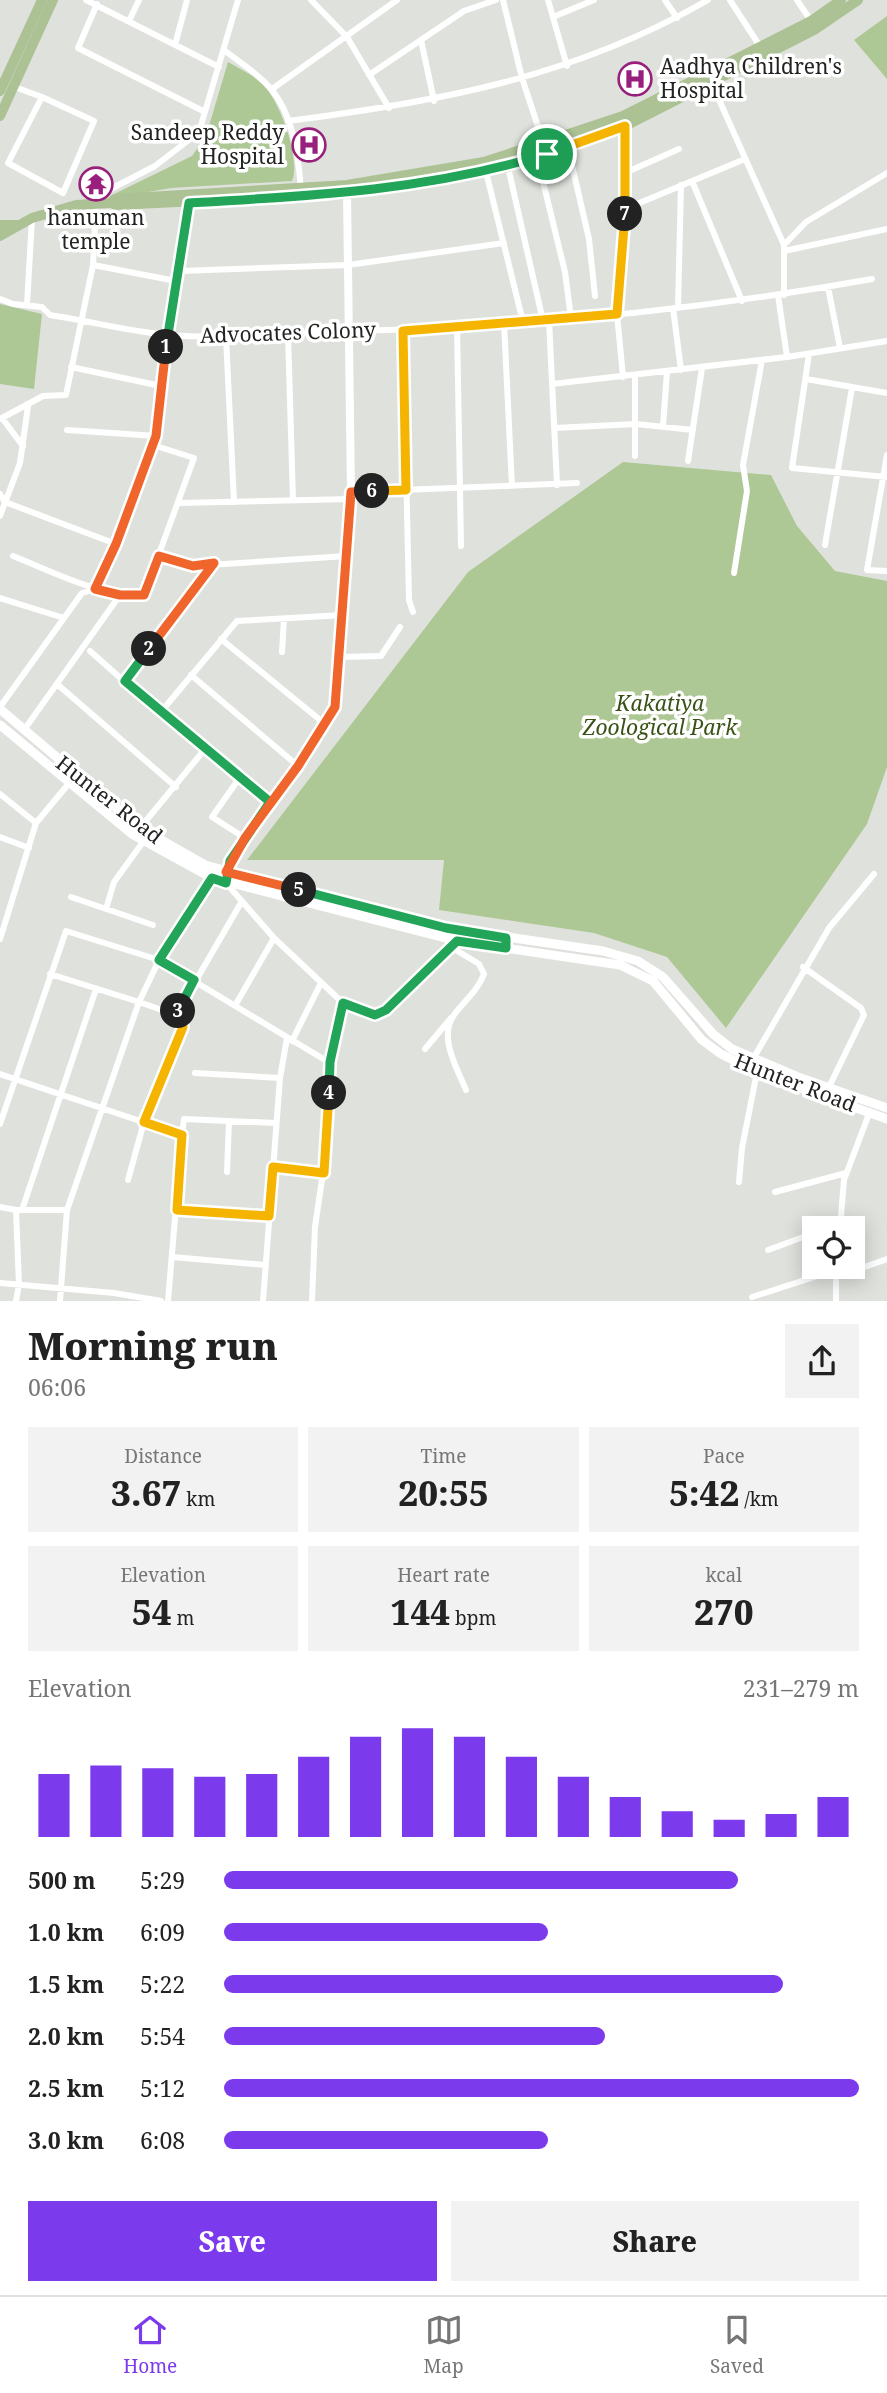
<!DOCTYPE html>
<html lang="en">
<head>
<meta charset="utf-8">
<style>
  body { margin:0; font-family:"Noto Serif",serif; background:#f2f2f2; color:#222; height:100vh; display:flex; flex-direction:column; font-size:26px; white-space:nowrap }
  * { box-sizing:border-box; margin:0 }
  p { font-size:23px; color:#767676 }
  .icon { flex:none; width:38px; height:38px; fill:none; stroke:currentColor; stroke-width:2; stroke-linecap:round; stroke-linejoin:round }
  .map { position:relative; height:1301px; overflow:hidden }
  .side { display:flex; flex-direction:column; background:#fff; flex:1 }
  .side>* { flex:none }
  .buttons { position:absolute; left:802px; top:1216px; display:grid; gap:14px }
  .buttons a { display:grid; place-items:center; width:63px; height:63px; border-radius:0px; background:#fff; box-shadow:0 4px 18px #0003; font-size:35px }
  .pin { position:absolute; display:grid; place-items:center; width:60px; height:60px; color:#fff; margin:-30px; border:4px solid #fff; border-radius:50%; box-shadow:0 2px 7px #0007 }
  .km { position:absolute; width:35px; height:35px; margin:-18px; border-radius:50%; background:#222; color:#fff; font-size:19px; line-height:35px; text-align:center }
  .round { display:grid; place-items:center; flex:none; width:74px; height:74px; border-radius:0px; background:#f2f2f2 }
  .summary { display:flex; align-items:center; justify-content:space-between; height:119px; padding:0 28px }
  h1 { font-size:38px; font-weight:800; line-height:52px }
  .figures { display:grid; grid-template-columns:repeat(3,1fr); gap:10px; height:119px; padding:7px 28px }
  .figures div { display:grid; align-content:center; border-radius:0px; background:#f2f2f2; text-align:center }
  .figures b { font-size:35px; font-weight:800 }
  .figures small { font-size:19px; font-weight:400 }
  .figures p { font-size:19px }
  .chart { height:196px; padding:14px 28px }
  .chart p { display:flex; justify-content:space-between }
  .chart svg { width:100%; height:126px; margin-top:7px; stroke:#7c3aed; stroke-width:6 }
  .button { display:flex; gap:14px; margin-top:auto; padding:14px 28px }
  .button a { flex:1; height:80px; border-radius:0px; background:#7c3aed; color:#fff; font-size:28px; font-weight:800; line-height:80px; text-align:center }
  .button a+a { background:#f2f2f2; color:#222 }
  ul { padding:0 28px; list-style:none; font-size:23px }
  li { display:grid; grid-template-columns:112px 84px 1fr; align-items:center; height:52px }
  li i { height:18px; border-radius:9px; background:#7c3aed }
  .tab-bar { display:flex; justify-content:space-around; align-items:center; height:98px; border-top:2px solid #e0e0e0; background:#fff; font-size:19px; color:#767676 }
  .tab-bar a { display:grid; justify-items:center; gap:4px }
  .tab-bar .on { color:#7c3aed }
  .map>svg:first-child { display:block }
  .green { fill:#aec895 }
  .lines { fill:none; stroke-linecap:round; stroke-linejoin:round }
  .minor { stroke:#fff; stroke-width:6 }
  .tertiary { stroke:#fff; stroke-width:8 }
  .secondary { stroke:#fff; stroke-width:9 }
  .primary { stroke:#acc194; stroke-width:10 }
  .split-1-casing { stroke:#fff; stroke-width:14 }
  .split-2-casing { stroke:#fff; stroke-width:14 }
  .split-3-casing { stroke:#fff; stroke-width:14 }
  .split-4-casing { stroke:#fff; stroke-width:14 }
  .split-5-casing { stroke:#fff; stroke-width:14 }
  .split-6-casing { stroke:#fff; stroke-width:14 }
  .split-7-casing { stroke:#fff; stroke-width:14 }
  .split-8-casing { stroke:#fff; stroke-width:14 }
  .split-1 { stroke:#22a559; stroke-width:9 }
  .split-2 { stroke:#f0652b; stroke-width:9 }
  .split-3 { stroke:#22a559; stroke-width:9 }
  .split-4 { stroke:#f5b400; stroke-width:9 }
  .split-5 { stroke:#22a559; stroke-width:9 }
  .split-6 { stroke:#f0652b; stroke-width:9 }
  .split-7 { stroke:#f5b400; stroke-width:9 }
  .split-8 { stroke:#f5b400; stroke-width:9 }
  .labels { text-anchor:middle; stroke-width:7; stroke-linejoin:round; paint-order:stroke }
  .poi-label { font-size:21px; fill:#222421; stroke:#fff; text-anchor:start }
  .street-label { font-size:21px; fill:#222421; stroke:#fff }
  .park-label { font-size:21px; font-style:italic; fill:#395217; stroke:#fff }
</style>
</head>
<body>
<div class="map">
<svg width="887" height="1301" viewBox="0 0 887 1301">
  <rect width="100%" height="100%" fill="#dfe2dc"/>
  <path class="green" d="M887,16V79L854,40Z
    M228,62C240,69 256,76 265,87C281,104 301,161 292,181L171,188L114,198V194L192,156L206,136Z
    M0,304L42,314L34,389L0,384Z
    M623,462L771,475L797,526L835,571L887,581V767L867,824L726,1028L667,957L594,933L439,910L444,860H247L468,572Z"/>
  <g class="lines">
    <path class="minor" d="M86,0L219,67
      M311,0L347,37L389,108
      M503,0L522,78L547,154
      M548,0L567,66
      M665,0L677,18
      M730,0L761,48
      M797,0L811,21
      M97,4L78,48L205,112
      M553,17L594,0
      M129,21L139,0
      M421,40L434,101
      M175,45L187,0
      M224,50C239,62 259,74 271,89C293,115 298,155 301,188
      M369,75L464,11L496,0
      M712,84L784,245V295
      M12,86L42,97L8,163L63,193L94,121L42,97
      M272,89L397,0
      M288,121C438,102 575,77 708,0
      M568,148L589,239L595,296
      M537,157L565,272L571,318
      M508,167L543,321
      M486,172L523,322
      M627,172L679,149
      M692,181L742,301
      M625,209L745,159
      M784,245L806,222L887,173
      M784,251L887,229
      M93,265L176,281
      M180,271L348,265L504,243
      M828,287L840,348
      M778,295L787,357
      M0,299L13,304L42,307L50,315C90,321 130,332 170,335C230,340 290,332 350,331C525,327 700,310 872,279
      M27,305L32,218
      M673,308L681,370
      M678,308L681,185
      M549,320L557,485
      M504,323L512,486
      M457,326L461,546
      M403,331L409,600L413,612
      M288,334L293,500
      M226,337L234,502
      M809,354L792,468L887,477
      M71,367L161,386
      M623,377L617,314L627,172L625,126
      M806,379L887,393
      M552,384L787,357L887,341
      M2,418L23,446
      M0,419L43,396L66,395L93,265L96,204L107,191L155,166L199,132L238,0
      M663,426L667,372
      M554,428L636,424L693,430
      M67,430L156,436
      M887,455L867,570L887,571
      M635,456V375
      M688,461L702,368
      M351,492L577,483
      M0,494L5,502L116,544
      M178,503L351,499
      M0,516L20,463L28,406
      M825,545L852,388
      M13,556C56,573 98,596 144,595L194,458L153,445
      M159,557L193,566L347,556
      M214,563L125,682L270,802
      M734,573L747,491L743,465L762,360
      M0,598L64,618
      M221,639L325,724
      M90,651L125,682
      M282,652L284,619
      M340,657L381,656L400,627
      M191,675L298,766
      M57,684L176,787
      M0,707L82,593L95,589L116,544L156,436L168,335L189,203
      M160,713L237,621L344,615
      M24,730L120,595
      M240,777L212,817L245,838
      M0,794L36,823
      M140,828L205,749
      M0,837L29,848
      M212,878L159,960L139,1002L176,1015L242,901
      M226,883L274,938L343,1003L375,1015L386,1010L457,941
      M71,897L153,925
      M106,909L114,882L143,842
      M0,939L36,823L70,782
      M451,947L479,964L484,974C477,992 465,1000 454,1015C438,1037 457,1068 466,1090
      M803,967L861,1008L864,1015L829,1087
      M50,974L139,1002L67,1210L60,1301
      M236,1004L274,938
      M292,1041L321,983
      M425,1049L451,1018
      M753,1059L829,928L874,874
      M195,1073L280,1078
      M0,1074L182,1135L168,1301
      M0,1124L66,931L159,960L330,1063
      M182,1135L184,1119L276,1123
      M273,1167L324,1173
      M227,1172L229,1121
      M128,1180L144,1122L183,1027L176,1015
      M739,1182L742,1148L757,1072
      M775,1192L846,1173
      M0,1207L16,1210H67
      M22,1210L96,989
      M177,1210L269,1216
      M827,1228L840,1224
      M840,1228L844,1180L870,1111
      M768,1250L814,1233
      M172,1257L266,1265
      M836,1277L887,1259
      M0,1283L114,1293L161,1301
      M752,1297L836,1270
      M16,1301L19,1285L16,1210
      M263,1301L280,1078L287,1038
      M312,1301L315,1227L326,1152L330,1063L343,1003
      M836,1301V1276"/>
    <path class="tertiary" d="M226,883L230,861L298,766L335,707L351,492L347,194"/>
    <path class="secondary" d="M0,709L140,828L205,865L446,928L603,951L638,961L663,977L713,1034L732,1049L798,1077L887,1108
      M0,725L132,834L212,878L457,941L620,965L653,981L702,1040L721,1054L764,1075L887,1119"/>
    <path class="primary" d="M0,91L42,0
      M0,116L53,0
      M115,205L347,194L508,167L625,126L814,30L858,0
      M0,225H19
      M0,236L32,218L76,205L110,203L115,199L347,185L484,162L623,116L811,21L841,0"/>
  </g>
  <g class="lines">
    <defs>
      <path id="split-1" d="M166,347L189,203C312,196 429,190 547,154"/>
      <path id="split-2" d="M149,649L214,563L193,566L159,556L144,595H120L95,589L116,544L156,436L166,347"/>
      <path id="split-3" d="M149,649L125,681L270,802L230,861L226,883L212,878L159,960L194,980L178,1011"/>
      <path id="split-4" d="M178,1011L176,1015L183,1027L144,1122L182,1135L177,1210L269,1216L273,1167L324,1173L329,1093"/>
      <path id="split-5" d="M299,890L446,928L506,938V948L457,941L386,1010L375,1015L343,1003L330,1062L329,1093"/>
      <path id="split-6" d="M299,890L226,872L245,838L298,766L335,707L351,492L372,491"/>
      <path id="split-7" d="M372,491L406,490L403,331L617,314L625,214"/>
      <path id="split-8" d="M547,154L625,126V214"/>
    </defs>
    <use href="#split-1" class="split-1-casing"/>
    <use href="#split-2" class="split-2-casing"/>
    <use href="#split-3" class="split-3-casing"/>
    <use href="#split-4" class="split-4-casing"/>
    <use href="#split-5" class="split-5-casing"/>
    <use href="#split-6" class="split-6-casing"/>
    <use href="#split-7" class="split-7-casing"/>
    <use href="#split-8" class="split-8-casing"/>
    <use href="#split-1" class="split-1"/>
    <use href="#split-2" class="split-2"/>
    <use href="#split-3" class="split-3"/>
    <use href="#split-4" class="split-4"/>
    <use href="#split-5" class="split-5"/>
    <use href="#split-6" class="split-6"/>
    <use href="#split-7" class="split-7"/>
    <use href="#split-8" class="split-8"/>
  </g>
  <defs>
    <symbol id="hospital-ring" viewBox="-11 -11 22 22"><circle r="9.5" fill="#fff" stroke="#98207c" stroke-width="1.5"/><path d="M-5-5h3v3.5h4V-5h3V5h-3V1.5h-4V5h-3Z" fill="#98207c"/></symbol>
    <symbol id="temple-ring" viewBox="-11 -11 22 22"><circle r="9.5" fill="#fff" stroke="#98207c" stroke-width="1.5"/><path d="M0-6L5-2H3V0L6.5 2.5H4V6H1.5V3h-3V6H-4V2.5H-6.5L-3 0V-2H-5Z" fill="#98207c"/></symbol>
  </defs>
  <g fill-rule="evenodd">
    <use href="#hospital-ring" x="616" y="60" width="38" height="38"/>
    <use href="#hospital-ring" x="290" y="126" width="38" height="38"/>
    <use href="#temple-ring" x="77" y="165" width="38" height="38"/>
  </g>
  <g class="labels">
    <g class="poi-label">
      <text x="660" y="74">Aadhya Children's<tspan x="660" dy="24">Hospital</tspan></text>
      <text x="284" y="140" text-anchor="end">Sandeep Reddy<tspan x="284" dy="24">Hospital</tspan></text>
      <text x="96" y="225" text-anchor="middle">hanuman<tspan x="96" dy="24">temple</tspan></text>
    </g>
    <g class="street-label">
      <text transform="translate(288 333) rotate(-2)" y="7">Advocates Colony</text>
      <text transform="translate(109 800) rotate(38)" y="7">Hunter Road</text>
      <text transform="translate(795 1083) rotate(21)" y="7">Hunter Road</text>
    </g>
    <g class="park-label">
      <text x="660" y="711">Kakatiya<tspan x="660" dy="24">Zoological Park</tspan></text>
    </g>
  </g>
</svg>
<div class="buttons">
<a><svg class="icon" aria-label="locate" viewBox="0 0 24 24"><circle cx="12" cy="12" r="6"/><path d="M12 2v4M12 18v4M2 12h4M18 12h4"/></svg></a>
</div>
<div class="pin" style="left:547px;top:154px;background:#1e9e55"><svg class="icon" aria-label="arrive" viewBox="0 0 24 24"><path d="M6 21V4h12l-3 4 3 4H6"/></svg></div>
<b class="km" style="left:166px;top:347px">1</b>
<b class="km" style="left:149px;top:649px">2</b>
<b class="km" style="left:178px;top:1011px">3</b>
<b class="km" style="left:329px;top:1093px">4</b>
<b class="km" style="left:299px;top:890px">5</b>
<b class="km" style="left:372px;top:491px">6</b>
<b class="km" style="left:625px;top:214px">7</b>
</div>
<section class="side">
<div class="summary"><div><h1>Morning run</h1><p>06:06</p></div><a class="round"><svg class="icon" aria-label="share" viewBox="0 0 24 24"><path d="M12 15V3M7 8l5-5 5 5M5 13v7h14v-7"/></svg></a></div>
<div class="figures">
<div><p>Distance</p><b>3.67<small> km</small></b></div>
<div><p>Time</p><b>20:55</b></div>
<div><p>Pace</p><b>5:42<small> /km</small></b></div>
</div>
<div class="figures">
<div><p>Elevation</p><b>54<small> m</small></b></div>
<div><p>Heart rate</p><b>144<small> bpm</small></b></div>
<div><p>kcal</p><b>270</b></div>
</div>
<div class="chart"><p><span>Elevation</span>231–279 m</p>
<svg viewBox="0 0 160 44" preserveAspectRatio="none"><path d="M5 44V22M15 44V19M25 44V20M35 44V23M45 44V22M55 44V16M65 44V9M75 44V6M85 44V9M95 44V16M105 44V23M115 44V30M125 44V35M135 44V38M145 44V36M155 44V30"/></svg>
</div>
<ul>
<li><b>500 m</b>5:29<i style="width:81%"></i></li>
<li><b>1.0 km</b>6:09<i style="width:51%"></i></li>
<li><b>1.5 km</b>5:22<i style="width:88%"></i></li>
<li><b>2.0 km</b>5:54<i style="width:60%"></i></li>
<li><b>2.5 km</b>5:12<i style="width:100%"></i></li>
<li><b>3.0 km</b>6:08<i style="width:51%"></i></li>
</ul>
<div class="button"><a>Save</a><a>Share</a></div>
</section>
<nav class="tab-bar">
<a class="on"><svg class="icon" aria-label="home" viewBox="0 0 24 24"><path d="M3 11l9-7 9 7M6 9v11h12V9"/></svg>Home</a>
<a><svg class="icon" aria-label="map" viewBox="0 0 24 24"><path d="M3 6l6-2 6 2 6-2v14l-6 2-6-2-6 2zM9 4v14M15 6v14"/></svg>Map</a>
<a><svg class="icon" aria-label="saved" viewBox="0 0 24 24"><path d="M7 4h10v16l-5-4-5 4z"/></svg>Saved</a>
</nav>
</body>
</html>
